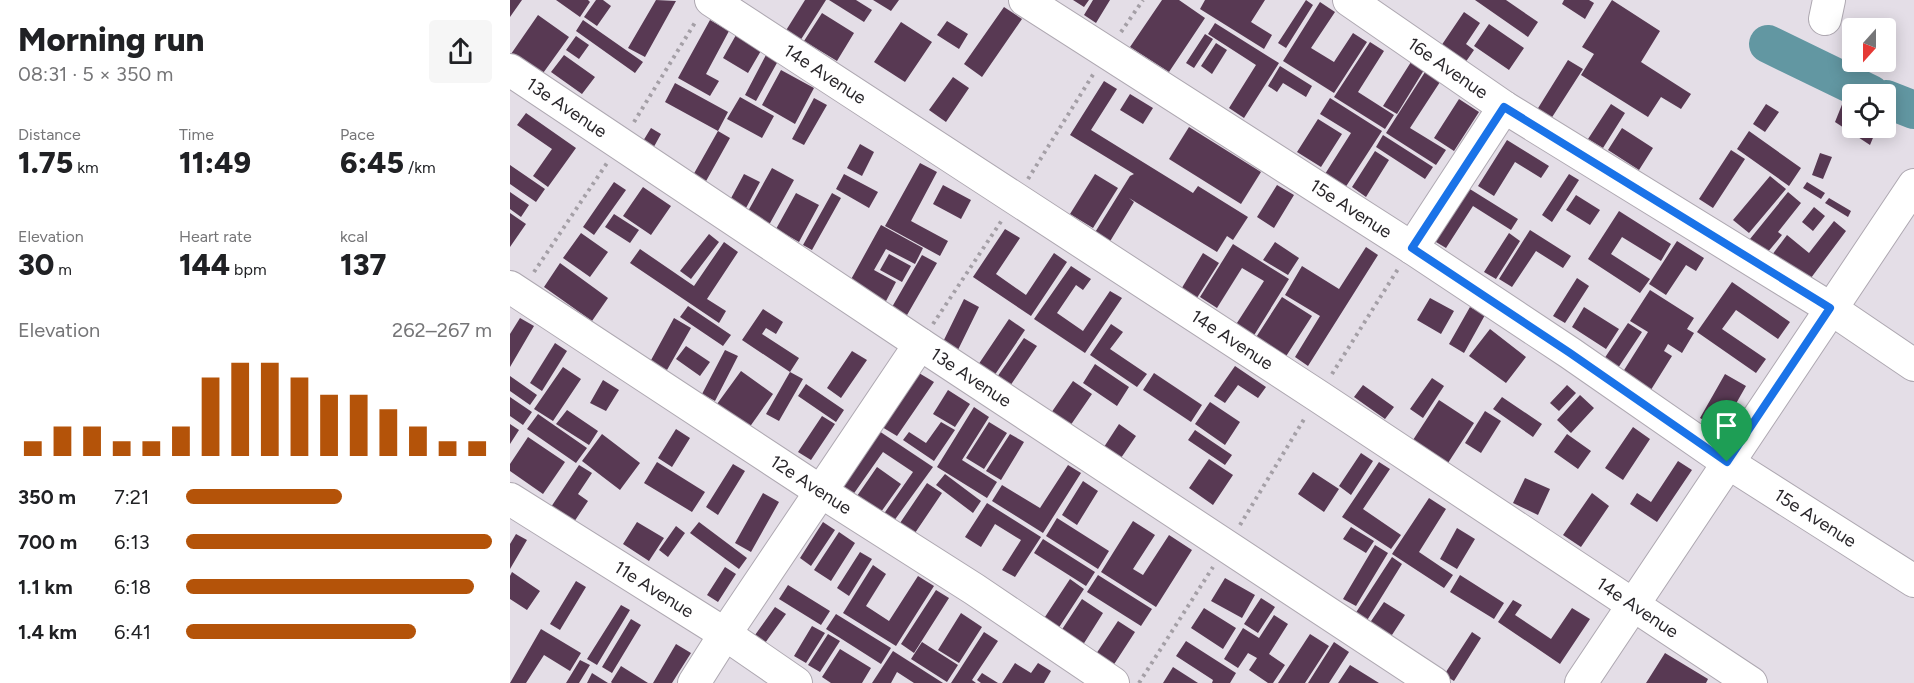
<!DOCTYPE html>
<html lang="en">
<head>
<meta charset="utf-8">
<style>
  body { margin:0; font-family:Figtree,sans-serif; background:#f6f6f6; color:#202124; height:100vh; display:flex; flex-direction:column; font-size:22px; white-space:nowrap }
  * { box-sizing:border-box; margin:0 }
  p { font-size:20px; color:#757577 }
  .icon { flex:none; width:33px; height:33px; fill:none; stroke:currentColor; stroke-width:2; stroke-linecap:round; stroke-linejoin:round }
  .map { position:relative; flex:1; overflow:hidden }
  .panel { display:flex; flex-direction:column; background:#fff; width:510px }
  .panel>* { flex:none }
  .needle { width:39px; rotate:201deg }
  .fabs { position:absolute; left:1332px; top:18px; display:grid; gap:12px }
  .fabs a { display:grid; place-items:center; width:54px; height:54px; border-radius:6px; background:#fff; box-shadow:0 3px 15px #0003; font-size:30px }
  .pin { position:absolute; display:grid; place-items:center; width:51px; height:51px; color:#fff; margin:-62px -26px; border-radius:50% 50% 50% 0; rotate:-45deg; box-shadow:0 0 6px #0007 }
  .pin .icon { rotate:45deg }
  .round { display:grid; place-items:center; flex:none; width:63px; height:63px; border-radius:6px; background:#f6f6f6 }
  .overview { display:flex; align-items:center; justify-content:space-between; height:102px; padding:0 18px }
  h1 { font-size:33px; font-weight:800; line-height:45px }
  .figures { display:grid; grid-template-columns:repeat(3,1fr); gap:9px; height:102px; padding:6px 18px }
  .figures div { display:grid; align-content:center }
  .figures b { font-size:30px; font-weight:800 }
  .figures small { font-size:16px; font-weight:400 }
  .figures p { font-size:16px }
  .chart { height:168px; padding:12px 18px }
  .chart p { display:flex; justify-content:space-between }
  .chart svg { width:100%; height:108px; margin-top:6px; stroke:#b45309; stroke-width:6 }
  ul { padding:0 18px; list-style:none; font-size:20px }
  li { display:grid; grid-template-columns:96px 72px 1fr; align-items:center; height:45px }
  li i { height:15px; border-radius:8px; background:#b45309 }
  main { display:flex; flex:1; min-height:0 }
  .map>svg:first-child { display:block }
  .lines { fill:none; stroke-linecap:round; stroke-linejoin:round }
  .river { stroke:#6297a2; stroke-width:38 }
  .building { fill:#583953 }
  .minor-casing { stroke:#aea8b1; stroke-width:34 }
  .path { stroke:#a49fa6; stroke-width:4; stroke-dasharray:3 4.5; stroke-linecap:butt }
  .minor { stroke:#fff; stroke-width:32 }
  .route-casing { stroke:#fff; stroke-width:12 }
  .route { stroke:#1a73e8; stroke-width:8 }
  .labels { text-anchor:middle; stroke-width:6; stroke-linejoin:round; paint-order:stroke }
  .street-label { font-size:18px; fill:#2a272b; stroke:#fff }
</style>
</head>
<body>
<main>
<section class="panel">
<div class="overview"><div><h1>Morning run</h1><p>08:31 · 5 × 350 m</p></div><a class="round"><svg class="icon" aria-label="share" viewBox="0 0 24 24"><path d="M12 15V3M7 8l5-5 5 5M5 13v7h14v-7"/></svg></a></div>
<div class="figures">
<div><p>Distance</p><b>1.75<small> km</small></b></div>
<div><p>Time</p><b>11:49</b></div>
<div><p>Pace</p><b>6:45<small> /km</small></b></div>
</div>
<div class="figures">
<div><p>Elevation</p><b>30<small> m</small></b></div>
<div><p>Heart rate</p><b>144<small> bpm</small></b></div>
<div><p>kcal</p><b>137</b></div>
</div>
<div class="chart"><p><span>Elevation</span>262–267 m</p>
<svg viewBox="0 0 160 44" preserveAspectRatio="none"><path d="M5 44V38M15 44V32M25 44V32M35 44V38M45 44V38M55 44V32M65 44V12M75 44V6M85 44V6M95 44V12M105 44V19M115 44V19M125 44V25M135 44V32M145 44V38M155 44V38"/></svg>
</div>
<ul>
<li><b>350 m</b>7:21<i style="width:51%"></i></li>
<li><b>700 m</b>6:13<i style="width:100%"></i></li>
<li><b>1.1 km</b>6:18<i style="width:94%"></i></li>
<li><b>1.4 km</b>6:41<i style="width:75%"></i></li>
</ul>
</section>
<div class="map">
<svg width="1404" height="683" viewBox="0 0 1404 683">
  <rect width="100%" height="100%" fill="#e4dee7"/>
  <g class="lines">
    <path class="river" d="M1258,44L1361,94
      M1376,99L1404,110"/>
  </g>
  <path class="building" d="M0,0H12L0,17Z
    M46,0H78L80,2L70,17Z
    M86,0H93L101,6L87,26L74,17Z
    M146,0L166,1L135,57L118,48Z
    M295,0H316L290,41L275,32Z
    M319,0H346L362,10L354,22Z
    M363,0H389L381,11Z
    M563,0H579L574,7Z
    M583,0H600L586,23L574,15Z
    M652,0H669L695,18L659,72L620,47Z
    M695,0H755L741,22L762,35L754,49L690,9Z
    M796,0L803,5L776,48L768,43Z
    M965,0H996L1028,22L1018,37Z
    M1054,0H1079L1084,3L1075,19L1052,4Z
    M1102,0L1150,31L1131,62L1181,94L1171,109L1151,97L1138,117L1071,75L1084,54L1072,47Z
    M810,2L825,12L801,48L824,62L843,33L857,42L824,93L773,61Z
    M494,7L512,19L472,77L454,64Z
    M954,12L970,23L956,44L964,50L955,63L931,46Z
    M312,13L344,33L327,61L294,41Z
    M28,15L59,37L31,76L1,54Z
    M73,20L133,62L125,73L66,31Z
    M200,20L219,31L196,74L209,81L200,96L168,78Z
    M437,21L458,34L449,49L427,35Z
    M391,22L422,42L395,82L364,62Z
    M705,23L769,63L734,118L719,108L746,65L698,34Z
    M979,24L1014,48L999,70L964,46Z
    M695,34L703,39L684,68L676,63Z
    M226,35L252,49L238,73L213,58Z
    M66,36L79,45L69,59L56,50Z
    M860,42L874,51L848,92L884,115L875,129L824,97Z
    M706,43L717,50L702,74L691,66Z
    M54,55L85,77L72,94L41,72Z
    M256,55L268,61L246,101L235,95Z
    M1058,60L1073,69L1039,122L1025,113Z
    M901,62L914,70L887,114L873,106Z
    M770,66L802,86L796,97L773,83L767,92L758,86Z
    M271,70L304,88L285,124L252,105Z
    M915,72L930,82L900,128L936,150L926,165L876,133Z
    M443,77L459,88L436,122L419,110Z
    M594,81L607,89L581,130L683,193L688,186L738,217L723,240L717,236L707,252L619,198L624,202L599,243L584,234L620,176L624,174L560,135Z
    M165,83L218,112L208,131L155,102Z
    M620,94L643,108L633,124L610,110Z
    M230,97L264,116L252,138L217,119Z
    M304,98L317,105L294,145L282,139Z
    M820,98L872,131L835,188L815,174L841,133L810,114Z
    M949,99L969,112L944,151L924,138Z
    M1333,102L1342,105V128H1372L1370,135L1365,133L1360,145L1325,122Z
    M1101,104L1115,113L1093,148L1078,139Z
    M1256,104L1269,112L1255,132L1243,124Z
    M16,113L66,148L38,187L23,176L42,149L7,125Z
    M808,119L832,134L811,167L787,152Z
    M679,127L751,172L731,204L659,159Z
    M141,128L151,134L141,152L130,146Z
    M1112,128L1143,148L1129,170L1098,150Z
    M208,131L220,138L195,183L182,177Z
    M1239,131L1291,168L1279,186L1227,149Z
    M873,135L923,167L915,179L866,147Z
    M997,140L1039,166L1031,178L1005,162L984,196L968,186Z
    M350,144L364,152L352,176L337,168Z
    M1221,150L1235,159L1203,208L1189,199Z
    M865,151L879,160L856,197L842,187Z
    M1310,153L1322,157L1313,179L1302,175Z
    M410,163L427,172L401,221L438,241L430,256L375,226Z
    M0,165L35,189L26,202L0,184Z
    M262,168L284,180L259,225L237,213Z
    M234,174L250,182L236,208L220,200Z
    M334,174L368,192L359,208L326,189Z
    M585,174L608,188L583,228L560,214Z
    M1059,174L1069,180L1042,222L1032,215Z
    M1260,176L1276,189L1239,233L1223,220Z
    M104,182L116,190L84,235L73,227Z
    M1297,182L1315,193L1311,199L1293,188Z
    M433,185L461,200L451,219L423,204Z
    M767,185L784,195L764,228L747,217Z
    M955,186L1008,219L1001,230L963,206L936,248L921,239Z
    M133,187L161,206L141,235L113,216Z
    M0,192L19,205L11,217L0,209Z
    M1278,192L1291,203L1268,232L1272,235L1257,253L1240,239Z
    M286,193L309,205L289,242L266,229Z
    M322,193L331,198L302,250L293,245Z
    M1066,195L1090,210L1080,225L1056,210Z
    M1319,198L1341,211L1338,217L1315,203Z
    M1304,207L1315,216L1303,231L1292,222Z
    M1109,211L1161,244L1151,261L1112,237L1101,254L1140,279L1130,293L1078,259Z
    M0,213L16,224L0,247Z
    M104,214L129,230L120,243L95,227Z
    M1324,221L1336,231L1298,282L1262,255L1277,235L1299,253Z
    M371,225L413,248L405,264L376,249L364,270L386,282L375,303L339,283Z
    M495,229L510,238L486,274L516,295L544,253L557,262L521,316L463,277Z
    M1020,230L1061,256L1053,268L1026,251L1002,287L989,279Z
    M71,233L98,252L80,277L53,258Z
    M999,233L1010,241L986,279L974,272Z
    M199,234L209,242L181,279L170,271Z
    M1167,241L1194,258L1186,271L1176,265L1156,295L1139,284Z
    M214,242L228,252L197,299L216,311L209,323L120,263L130,249L184,286Z
    M765,242L789,258L778,275L753,260Z
    M723,244L779,279L743,337L725,326L754,281L732,268L707,308L690,297Z
    M856,247L868,255L798,366L785,357L810,316L775,295L792,266L829,289Z
    M693,253L709,263L685,301L670,291Z
    M379,254L401,266L392,282L370,270Z
    M412,255L427,263L393,322L378,314Z
    M50,263L98,298L82,321L34,287Z
    M561,266L581,279L573,290L566,285L547,313L573,331L600,291L612,298L575,353L524,319Z
    M1067,278L1079,286L1055,323L1043,316Z
    M1222,282L1280,322L1268,339L1226,310L1212,329L1256,359L1246,373L1187,332Z
    M1140,290L1184,318L1177,329L1184,333L1172,353L1158,344L1154,351L1162,356L1139,393L1111,375L1138,332L1120,321Z
    M772,297L802,316L773,361L743,342Z
    M920,298L944,311L931,334L907,320Z
    M454,299L469,307L445,356L430,348Z
    M178,306L221,335L213,346L170,317Z
    M960,307L975,315L954,353L939,344Z
    M1074,307L1109,329L1096,349L1062,327Z
    M253,309L273,322L266,334L256,328L252,334L289,358L280,372L293,379L269,421L256,414L280,372L232,340Z
    M10,318L24,326L0,367V334Z
    M164,318L181,328L157,370L140,362Z
    M499,319L515,330L480,382L464,371Z
    M1118,323L1132,332L1106,371L1092,362Z
    M601,324L613,332L600,349L637,374L627,387L580,355Z
    M980,329L1016,357L996,383L959,356Z
    M514,338L527,346L498,389L485,380Z
    M45,343L57,351L32,391L20,383Z
    M176,346L200,362L190,376L166,359Z
    M215,350L228,356L205,401L192,394Z
    M342,351L357,360L331,398L317,388Z
    M585,364L619,387L607,406L573,383Z
    M725,366L756,387L748,398L728,385L715,403L704,396Z
    M53,367L71,379L43,421L24,409Z
    M231,371L263,394L239,428L207,404Z
    M409,373L424,382L387,436L372,427Z
    M644,373L692,405L681,422L633,390Z
    M1215,374L1236,386L1211,430L1190,418Z
    M0,376L27,395L20,405L0,391Z
    M922,378L934,386L913,418L900,409Z
    M93,380L109,390L96,411L80,403Z
    M563,381L582,394L558,429L539,416Z
    M296,384L334,410L326,422L288,396Z
    M853,385L884,407L875,419L844,397Z
    M1057,385L1066,393L1049,411L1040,403Z
    M438,390L460,404L445,427L423,414Z
    M1070,395L1084,408L1061,433L1047,420Z
    M0,397L22,412L13,425L0,416Z
    M992,397L1032,424L1023,437L983,409Z
    M929,400L964,423L938,463L903,440Z
    M700,402L730,422L715,445L685,424Z
    M464,407L479,417L452,460L487,482L477,498L427,467Z
    M57,410L88,431L79,445L46,424Z
    M975,411L991,421L971,453L955,443Z
    M28,414L77,448L66,463L17,429Z
    M312,416L325,424L301,460L288,452Z
    M431,422L445,430L424,461L393,440L399,432L416,443Z
    M479,422L497,433L474,469L456,458Z
    M0,424L9,430L0,444Z
    M609,424L626,436L611,458L594,447Z
    M1123,427L1140,439L1113,480L1095,468Z
    M166,429L180,438L162,467L148,458Z
    M685,430L722,455L715,465L678,440Z
    M369,431L423,467L381,525L371,518L403,472L373,452L340,499L328,490Z
    M92,434L130,463L110,490L72,461Z
    M500,434L514,442L491,480L476,471Z
    M1057,434L1081,451L1068,469L1044,452Z
    M18,437L55,462L33,494L0,471V464Z
    M851,453L863,461L841,495L829,486Z
    M699,459L723,475L703,505L679,488Z
    M1168,461L1182,470L1147,522L1120,504L1127,493L1141,502Z
    M147,462L195,492L182,512L134,483Z
    M869,462L880,469L853,509L891,535L881,549L832,517Z
    M223,464L235,471L208,515L196,507Z
    M69,465L82,473L68,494L78,501L58,531L35,516Z
    M558,465L571,473L533,533L482,501L492,485L530,508Z
    M367,467L391,484L371,512L347,496Z
    M803,472L829,489L814,512L788,494Z
    M435,474L471,501L463,513L426,485Z
    M1015,478L1040,489L1028,515L1003,503Z
    M573,481L588,491L567,525L552,515Z
    M417,483L432,493L403,536L388,526Z
    M253,493L269,502L241,552L225,543Z
    M1082,493L1099,506L1071,547L1053,535Z
    M919,498L936,509L909,552L943,575L934,588L882,554Z
    M477,503L531,537L505,577L492,570L511,540L485,524L471,547L455,537Z
    M547,518L599,551L588,569L536,536Z
    M623,521L645,535L623,569L633,575L659,535L682,550L646,607L591,572Z
    M127,522L154,538L139,561L113,544Z
    M189,522L237,558L229,569L180,533Z
    M313,522L325,530L301,566L290,558Z
    M166,526L175,533L158,557L149,550Z
    M841,527L864,541L856,553L833,539Z
    M947,528L965,539L947,569L930,559Z
    M329,532L345,543L321,581L304,570Z
    M6,534L17,540L0,569V544Z
    M533,539L585,572L576,586L524,553Z
    M865,545L878,553L846,606L833,599Z
    M350,552L362,559L339,596L327,588Z
    M882,557L892,564L856,622L845,614Z
    M363,565L376,574L356,606L379,621L408,576L424,586L386,646L333,613Z
    M215,567L226,574L208,602L197,595Z
    M2,572L30,591L17,610L0,599V576Z
    M588,575L642,609L631,626L577,592Z
    M950,575L994,603L984,619L940,592Z
    M715,578L745,595L732,618L701,601Z
    M560,579L574,589L546,632L531,623Z
    M66,581L76,587L50,630L40,624Z
    M278,585L320,611L311,625L269,599Z
    M426,590L439,598L404,653L391,644Z
    M751,598L765,607L748,633L734,624Z
    M572,599L593,613L571,648L549,634Z
    M1003,600L1012,605L1005,615L1041,639L1062,608L1080,619L1050,664L988,622Z
    M874,602L895,615L880,638L859,624Z
    M111,605L120,610L87,665L77,659Z
    M265,607L276,614L250,650L240,642Z
    M694,608L726,628L713,649L681,628Z
    M451,613L472,627L449,663L428,650Z
    M326,614L381,648L371,664L316,629Z
    M764,615L778,624L759,654L775,665L763,683H758L739,670L747,658L738,653L728,668L714,659L733,628L749,638Z
    M121,619L131,625L102,673L92,667Z
    M608,621L625,632L601,669L584,657Z
    M302,626L315,633L296,663L284,656Z
    M31,629L71,653L60,671L34,655L16,683H0Z
    M474,632L488,641L462,680L466,683H441Z
    M962,632L971,638L944,681L934,675Z
    M318,634L330,641L310,672L298,665Z
    M800,634L819,646L795,683H768Z
    M676,641L726,673L720,683H702L703,680L666,656Z
    M412,642L448,665L437,682L401,659Z
    M824,642L839,652L819,683H798Z
    M166,644L181,653L162,683H143Z
    M330,649L361,668L352,683H321L312,677Z
    M383,651L433,683H404L387,672L381,683H362Z
    M1155,653L1198,679L1196,683H1136Z
    M70,660L80,665L69,683H56Z
    M505,663L521,673L528,663L541,671L534,683H492Z
    M840,665L869,683H828Z
    M111,666L138,683H102L101,682Z
    M663,667L688,683H653Z
    M82,673L98,683H77Z
    M472,673L488,683H471L467,680Z"/>
  <g class="lines">
    <defs>
      <g id="minor">
        <path id="s1" d="M201,0L808,396L1241,683"/>
        <path id="s2" d="M515,0L902,248L1060,353L1217,462L1404,581"/>
        <path id="s3" d="M839,0L994,107L1320,308L1404,365"/>
        <path d="M1315,19L1319,0"/>
        <path id="s4" d="M0,70L410,344L924,683"/>
        <path d="M902,248L994,107"/>
        <path id="s5" d="M0,287L310,491L464,589L603,683"/>
        <path id="s6" d="M0,499L215,634L286,683"/>
        <path d="M184,683L215,634L410,344"/>
        <path d="M1071,683L1404,185"/>
      </g>
    </defs>
    <use href="#minor" class="minor-casing"/>
    <path class="path" d="M611,32L633,0
      M124,122L186,21
      M518,179L584,73
      M24,272L97,163
      M423,324L492,220
      M822,374L888,269
      M730,525L796,416
      M629,683L703,567"/>
    <use href="#minor" class="minor"/>
  </g>
  <g class="lines">
    <defs>
      <path id="route" d="M994,107L1320,308L1217,462L1060,353L902,248Z"/>
    </defs>
    <use href="#route" class="route-casing"/>
    <use href="#route" class="route"/>
  </g>
  <g class="labels">
    <g class="street-label">
      <text dy="6" stroke="none"><textPath href="#s3" startOffset="120">16e Avenue</textPath></text>
      <text dy="6" stroke="none"><textPath href="#s1" startOffset="136">14e Avenue</textPath></text>
      <text dy="6" stroke="none"><textPath href="#s4" startOffset="68">13e Avenue</textPath></text>
      <text dy="6" stroke="none"><textPath href="#s2" startOffset="387">15e Avenue</textPath></text>
      <text dy="6" stroke="none"><textPath href="#s1" startOffset="622">14e Avenue</textPath></text>
      <text dy="6" stroke="none"><textPath href="#s4" startOffset="554">13e Avenue</textPath></text>
      <text dy="6" stroke="none"><textPath href="#s5" startOffset="360">12e Avenue</textPath></text>
      <text dy="6" stroke="none"><textPath href="#s2" startOffset="945">15e Avenue</textPath></text>
      <text dy="6" stroke="none"><textPath href="#s6" startOffset="170">11e Avenue</textPath></text>
      <text dy="6" stroke="none"><textPath href="#s1" startOffset="1108">14e Avenue</textPath></text>
    </g>
  </g>
</svg>
<div class="fabs">
<a><svg class="needle" viewBox="-14 -14 28 28"><path d="M0-13l5 13h-10z" fill="#e53935"/><path d="M0 13l5-13h-10z" fill="#757577"/></svg></a>
<a><svg class="icon" aria-label="locate" viewBox="0 0 24 24"><circle cx="12" cy="12" r="6"/><path d="M12 2v4M12 18v4M2 12h4M18 12h4"/></svg></a>
</div>
<div class="pin" style="left:1217px;top:462px;background:#1e9e55"><svg class="icon" aria-label="arrive" viewBox="0 0 24 24"><path d="M6 21V4h12l-3 4 3 4H6"/></svg></div>
</div>
</main>
</body>
</html>
